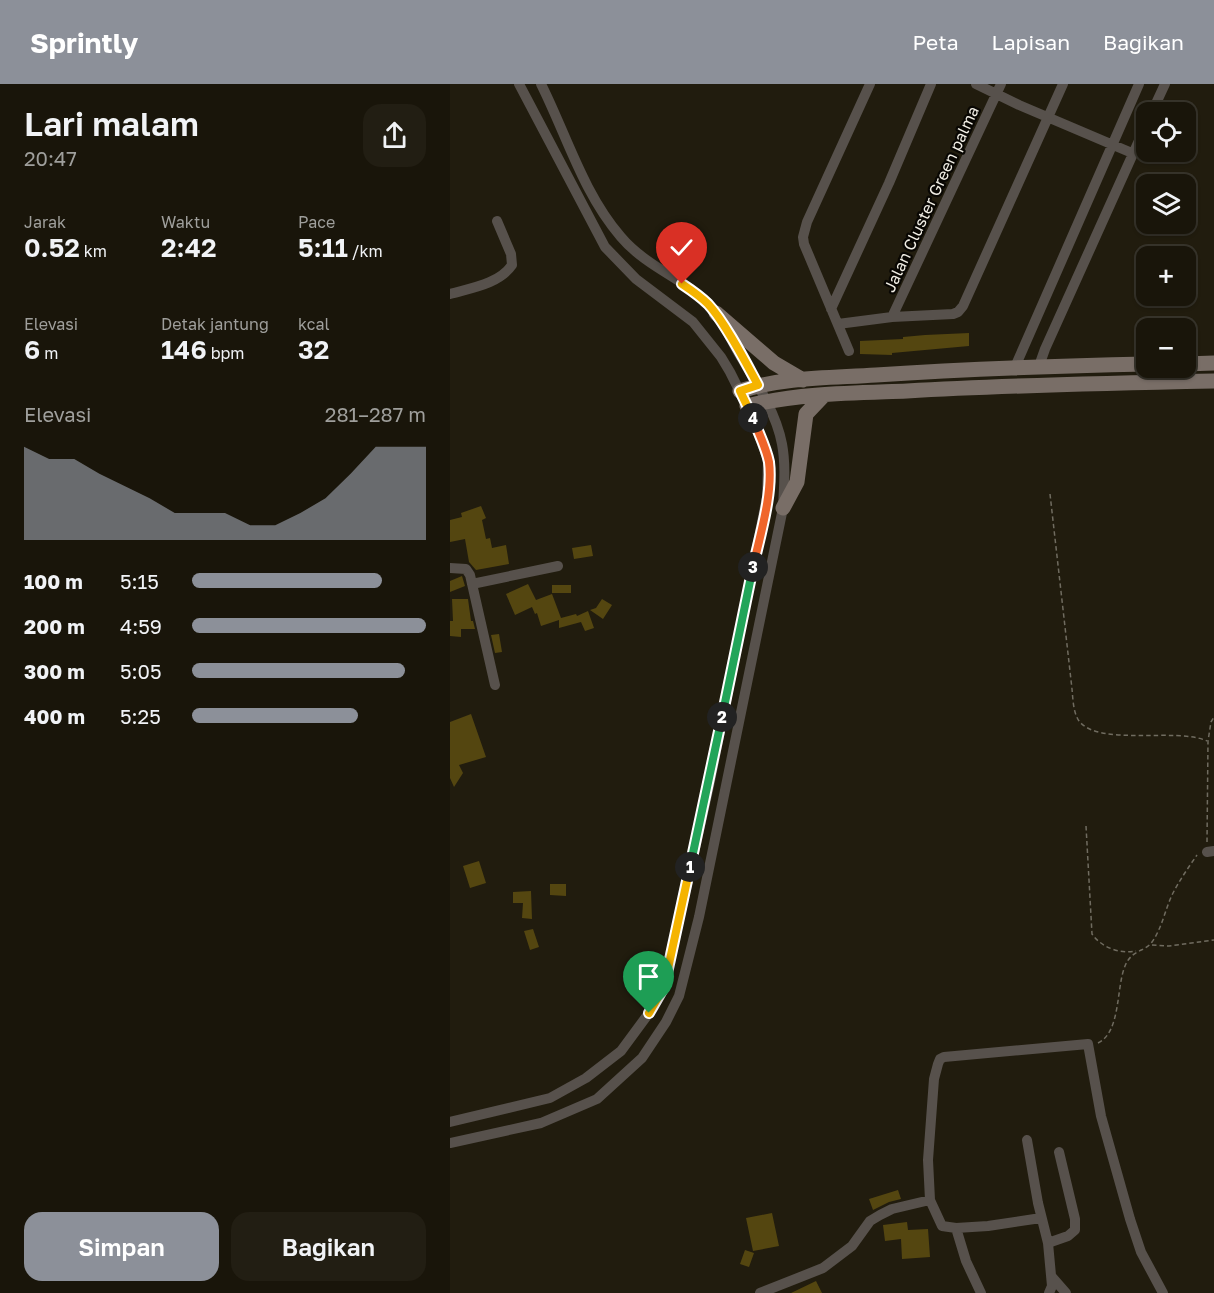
<!DOCTYPE html>
<html lang="id">
<head>
<meta charset="utf-8">
<style>
  body { margin:0; font-family:"Golos Text",sans-serif; background:#221e13; color:#f1f3f6; height:100vh; display:flex; flex-direction:column; font-size:22px; white-space:nowrap }
  * { box-sizing:border-box; margin:0 }
  p { font-size:20px; color:#9f9f9c }
  .icon { flex:none; width:33px; height:33px; fill:none; stroke:currentColor; stroke-width:2; stroke-linecap:round; stroke-linejoin:round }
  .map { position:relative; flex:1; overflow:hidden }
  .details { display:flex; flex-direction:column; background:#19150a; width:450px }
  .details>* { flex:none }
  .controls { position:absolute; left:686px; top:18px; display:grid; gap:12px }
  .controls a { display:grid; place-items:center; width:60px; height:60px; border-radius:12px; background:#19150a; box-shadow:0 2px 4px #0004,0 0 0 2px #37342b; font-size:30px }
  .pin { position:absolute; display:grid; place-items:center; width:51px; height:51px; color:#fff; margin:-62px -26px; border-radius:50% 50% 50% 0; rotate:-45deg; box-shadow:0 0 6px #0007 }
  .pin .icon { rotate:45deg }
  .km { position:absolute; width:30px; height:30px; margin:-15px; border-radius:50%; background:#222; color:#fff; font-size:16px; line-height:30px; text-align:center }
  .round { display:grid; place-items:center; flex:none; width:63px; height:63px; border-radius:18px; background:#221e13 }
  .headline { display:flex; align-items:center; justify-content:space-between; height:102px; padding:0 24px }
  h1 { font-size:33px; font-weight:600; line-height:45px }
  .metrics { display:grid; grid-template-columns:repeat(3,1fr); gap:9px; height:102px; padding:6px 24px }
  .metrics div { display:grid; align-content:center }
  .metrics b { font-size:26px; font-weight:600 }
  .metrics small { font-size:16px; font-weight:400 }
  .metrics p { font-size:16px }
  .chart { height:168px; padding:12px 24px }
  .chart p { display:flex; justify-content:space-between }
  .chart svg { width:100%; height:108px; margin-top:6px; fill:#8c9099; opacity:.7 }
  .cta { display:flex; gap:12px; margin-top:auto; padding:12px 24px }
  .cta a { flex:1; height:69px; border-radius:18px; background:#8c9099; color:#fff; font-size:24px; font-weight:600; line-height:69px; text-align:center }
  .cta a+a { background:#221e13; color:#f1f3f6 }
  ul { padding:0 24px; list-style:none; font-size:20px }
  li { display:grid; grid-template-columns:96px 72px 1fr; align-items:center; height:45px }
  li i { height:15px; border-radius:8px; background:#8c9099 }
  header { display:flex; align-items:center; gap:36px; box-sizing:border-box; height:84px; padding:0 30px; background:#8c9099; color:#fff }
  header strong { font-size:28px }
  nav { display:flex; gap:33px; margin-inline-start:auto; font-size:21px }
  main { display:flex; flex:1; min-height:0 }
  .map>svg:first-child { display:block }
  .building { fill:#544610 }
  .lines { fill:none; stroke-linecap:round; stroke-linejoin:round }
  .path { stroke:#706c60; stroke-width:1.5; stroke-dasharray:4.5 3; stroke-linecap:butt }
  .street { stroke:#57514c; stroke-width:10 }
  .secondary { stroke:#796e67; stroke-width:15 }
  .split-1-casing { stroke:#fff; stroke-width:12 }
  .split-2-casing { stroke:#fff; stroke-width:12 }
  .split-3-casing { stroke:#fff; stroke-width:12 }
  .split-4-casing { stroke:#fff; stroke-width:12 }
  .split-5-casing { stroke:#fff; stroke-width:12 }
  .split-1 { stroke:#f5b400; stroke-width:8 }
  .split-2 { stroke:#22a559; stroke-width:8 }
  .split-3 { stroke:#22a559; stroke-width:8 }
  .split-4 { stroke:#f0652b; stroke-width:8 }
  .split-5 { stroke:#f5b400; stroke-width:8 }
  .labels { text-anchor:middle; stroke-width:4.5; stroke-linejoin:round; paint-order:stroke }
  .street-label { font-size:16px; fill:#f2efe6; stroke:#090703 }
</style>
</head>
<body>
<header>
<strong>Sprintly</strong>
<nav><a>Peta</a><a>Lapisan</a><a>Bagikan</a></nav>
</header>
<main>
<section class="details">
<div class="headline"><div><h1>Lari malam</h1><p>20:47</p></div><a class="round"><svg class="icon" aria-label="share" viewBox="0 0 24 24"><path d="M12 15V3M7 8l5-5 5 5M5 13v7h14v-7"/></svg></a></div>
<div class="metrics">
<div><p>Jarak</p><b>0.52<small> km</small></b></div>
<div><p>Waktu</p><b>2:42</b></div>
<div><p>Pace</p><b>5:11<small> /km</small></b></div>
</div>
<div class="metrics">
<div><p>Elevasi</p><b>6<small> m</small></b></div>
<div><p>Detak jantung</p><b>146<small> bpm</small></b></div>
<div><p>kcal</p><b>32</b></div>
</div>
<div class="chart"><p><span>Elevasi</span>281–287 m</p>
<svg viewBox="0 0 160 44" preserveAspectRatio="none"><path d="M0 44V6L10 11L20 11L30 17L40 22L50 27L60 33L70 33L80 33L90 38L100 38L110 33L120 27L130 17L140 6L150 6L160 6V44z"/></svg>
</div>
<ul>
<li><b>100 m</b>5:15<i style="width:81%"></i></li>
<li><b>200 m</b>4:59<i style="width:100%"></i></li>
<li><b>300 m</b>5:05<i style="width:91%"></i></li>
<li><b>400 m</b>5:25<i style="width:71%"></i></li>
</ul>
<div class="cta"><a>Simpan</a><a>Bagikan</a></div>
</section>
<div class="map">
<svg width="764" height="1209" viewBox="0 0 764 1209">
  <rect width="100%" height="100%" fill="#211c0e"/>
  <path class="building" d="M519,249V262L442,269V271L410,270V257L453,255V253L475,251Z
    M31,422L36,434L32,436L36,455L40,454L42,464L56,461L59,480L26,486L19,478L15,455L0,458V436L12,433L11,429Z
    M141,461L143,472L124,475L122,464Z
    M12,492L15,502L0,508V497Z
    M78,500L86,516L102,510L111,534L126,530L127,532L138,527L144,544L135,547L131,538L109,544V536L91,542L87,529L85,530L82,523L65,531L56,510Z
    M102,501H121V509H102Z
    M2,515H18L21,537H23L25,545H11V553L0,552V537H3Z
    M152,515L162,521L153,535L140,526L146,524Z
    M49,550L52,568L45,569L41,551Z
    M21,630L36,673L9,681L13,689L4,703L0,694V638Z
    M29,777L36,799L20,804L13,782Z
    M100,800H116V812L100,811Z
    M81,807L82,835L72,834L73,819H63V808Z
    M83,845L89,863L80,866L74,847Z
    M448,1106L451,1115L439,1118L423,1126L419,1115Z
    M322,1129L329,1162L303,1167L296,1134Z
    M457,1138L458,1146L478,1145L480,1173L452,1175L451,1155L435,1157L433,1141Z
    M295,1166L304,1169L299,1183L290,1180Z
    M366,1197L372,1209H341Z"/>
  <g class="lines">
    <path class="path" d="M600,410L622,605C623,615 623,628 629,637C649,663 728,643 757,657
      M636,742L642,850C652,864 670,870 686,867
      M757,758L758,657L761,638L764,633
      M702,861L719,862L764,856
      M648,959C671,948 666,904 675,882C682,865 695,868 702,858C712,844 715,826 722,811C729,797 738,784 747,771"/>
    <path class="street" d="M526,0L569,21L682,69
      M702,28L715,0
      M0,210C21,204 49,200 62,181L61,170L47,137
      M381,225L439,99L481,0
      M442,233L551,0
      M388,240L442,233L503,230L508,228L513,222L613,0
      M399,267L354,160L353,153L357,138L420,0
      M589,282L595,265L696,41
      M565,283L689,0
      M0,484L16,485L20,491L45,601
      M22,500L108,482
      M757,768L764,767
      M0,1038L100,1014L136,994L171,967L199,929L214,903L259,702L317,413L318,376L302,332L280,288L271,273L243,238L186,195L155,163L69,0
      M577,1056L588,1119L598,1159L602,1202L599,1209
      M0,1059L91,1039L147,1015L192,974L216,938L229,912L249,833L333,424C334,403 336,381 332,360C326,328 306,298 289,270C277,249 268,225 248,210C223,191 192,178 171,153C133,109 117,52 91,0
      M506,1144L538,1142L591,1134
      M598,1159L618,1152L625,1146V1135L609,1068
      M602,1193L616,1209
      M310,1209L373,1184L402,1162L420,1137L430,1131L442,1125L480,1116
      M531,1209L516,1177L506,1144L492,1142L480,1116L478,1076L484,995L488,980L490,975L494,973L638,960L651,1032L680,1135L691,1168L713,1209"/>
    <path class="secondary" d="M266,229L324,279L353,296
      M735,280L764,279
      M290,307C333,293 381,294 426,291C516,285 606,282 696,280
      M297,322C349,309 404,309 457,307C559,301 661,299 764,297
      M333,424L347,398L356,330L374,311"/>
  </g>
  <g class="lines">
    <defs>
      <path id="split-1" d="M199,929L214,903L240,783"/>
      <path id="split-2" d="M240,783L272,633"/>
      <path id="split-3" d="M272,633L303,483"/>
      <path id="split-4" d="M303,334C308,348 316,363 319,378C323,410 310,451 303,483"/>
      <path id="split-5" d="M232,200C241,206 250,212 258,220C275,238 296,279 308,301L290,307L303,334"/>
    </defs>
    <use href="#split-1" class="split-1-casing"/>
    <use href="#split-2" class="split-2-casing"/>
    <use href="#split-3" class="split-3-casing"/>
    <use href="#split-4" class="split-4-casing"/>
    <use href="#split-5" class="split-5-casing"/>
    <use href="#split-1" class="split-1"/>
    <use href="#split-2" class="split-2"/>
    <use href="#split-3" class="split-3"/>
    <use href="#split-4" class="split-4"/>
    <use href="#split-5" class="split-5"/>
  </g>
  <g class="labels">
    <g class="street-label">
      <text transform="translate(481 115) rotate(-65)" y="6">Jalan Cluster Green palma</text>
    </g>
  </g>
</svg>
<div class="controls">
<a><svg class="icon" aria-label="locate" viewBox="0 0 24 24"><circle cx="12" cy="12" r="6"/><path d="M12 2v4M12 18v4M2 12h4M18 12h4"/></svg></a>
<a><svg class="icon" aria-label="layers" viewBox="0 0 24 24"><path d="M12 4l9 5-9 5-9-5zM3 14l9 5 9-5"/></svg></a>
<a>+</a>
<a>−</a>
</div>
<div class="pin" style="left:199px;top:929px;background:#1e9e55"><svg class="icon" aria-label="arrive" viewBox="0 0 24 24"><path d="M6 21V4h12l-3 4 3 4H6"/></svg></div>
<div class="pin" style="left:232px;top:200px;background:#d93025"><svg class="icon" aria-label="check" viewBox="0 0 24 24"><path d="M5 12l5 5 9-10"/></svg></div>
<b class="km" style="left:240px;top:783px">1</b>
<b class="km" style="left:272px;top:633px">2</b>
<b class="km" style="left:303px;top:483px">3</b>
<b class="km" style="left:303px;top:334px">4</b>
</div>
</main>
</body>
</html>
